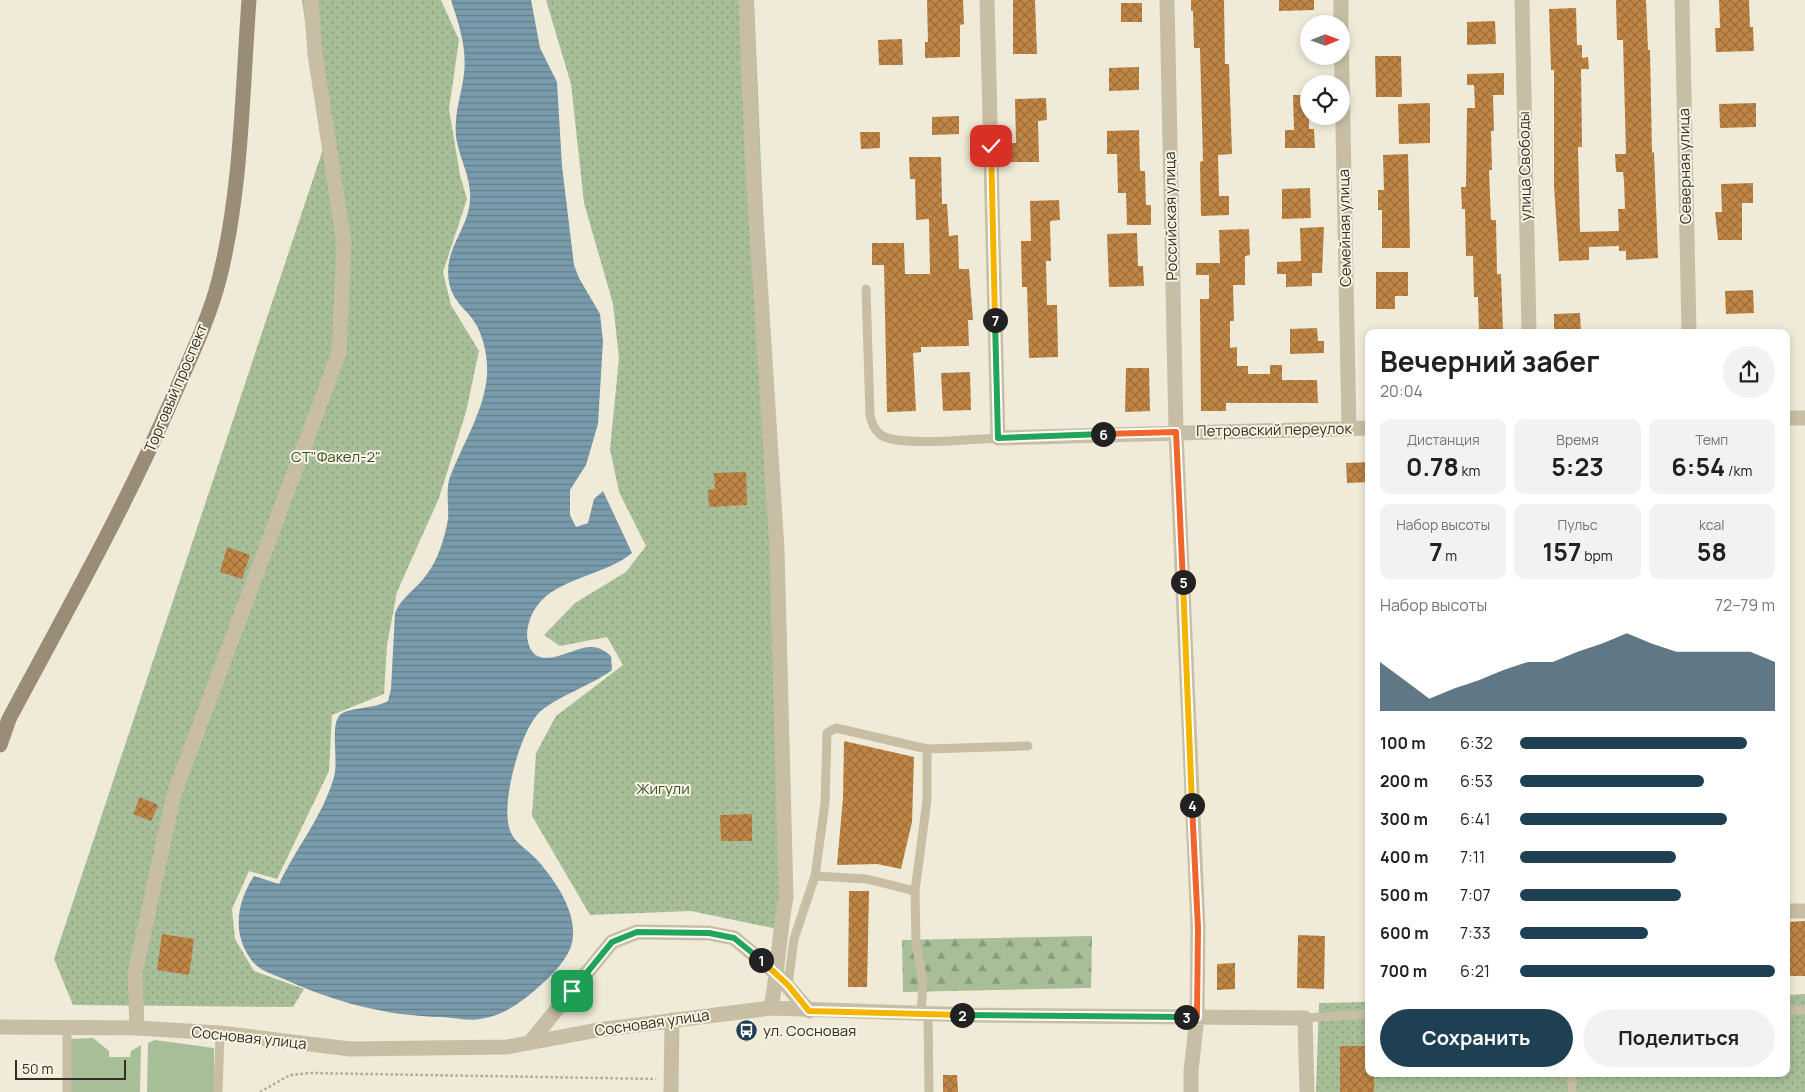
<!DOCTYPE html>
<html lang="ru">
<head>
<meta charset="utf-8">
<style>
  body { margin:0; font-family:Manrope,sans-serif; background:#f2f2f2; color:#202124; height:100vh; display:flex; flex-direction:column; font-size:19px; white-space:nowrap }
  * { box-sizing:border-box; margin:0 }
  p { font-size:16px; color:#757577 }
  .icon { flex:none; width:28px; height:28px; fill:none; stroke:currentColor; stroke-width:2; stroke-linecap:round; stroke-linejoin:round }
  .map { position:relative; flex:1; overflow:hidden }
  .drawer { position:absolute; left:1365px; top:329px; width:425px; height:748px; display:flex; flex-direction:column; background:#fff; border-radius:10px; box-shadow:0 2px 8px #0003 }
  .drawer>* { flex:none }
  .needle { width:32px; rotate:89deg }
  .tools { position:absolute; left:1300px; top:15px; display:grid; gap:10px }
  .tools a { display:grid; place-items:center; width:50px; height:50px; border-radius:50%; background:#fff; box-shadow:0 2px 8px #0003; font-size:25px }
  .scale { position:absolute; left:15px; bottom:12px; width:111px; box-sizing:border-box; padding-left:5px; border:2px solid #332e26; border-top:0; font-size:14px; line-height:18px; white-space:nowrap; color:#332e26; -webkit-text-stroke:4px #f8f4e4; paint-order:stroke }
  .pin { position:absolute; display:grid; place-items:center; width:42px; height:42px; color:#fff; margin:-21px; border-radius:10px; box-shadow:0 2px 8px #0006 }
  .km { position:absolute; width:25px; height:25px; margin:-12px; border-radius:50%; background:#222; color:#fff; font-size:14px; line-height:25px; text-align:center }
  .round { display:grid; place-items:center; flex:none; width:52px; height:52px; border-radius:26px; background:#f2f2f2 }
  .head { display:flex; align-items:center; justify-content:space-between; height:85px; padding:0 15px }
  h1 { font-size:28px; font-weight:700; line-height:38px }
  .metrics { display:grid; grid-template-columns:repeat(3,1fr); gap:8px; height:85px; padding:5px 15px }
  .metrics div { display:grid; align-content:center; border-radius:10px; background:#f2f2f2; text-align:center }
  .metrics b { font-size:25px; font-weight:700 }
  .metrics small { font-size:14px; font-weight:400 }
  .metrics p { font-size:14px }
  .chart { height:140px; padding:10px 15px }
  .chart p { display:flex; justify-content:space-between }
  .chart svg { width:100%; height:90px; margin-top:5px; fill:#1e4052; opacity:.7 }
  .cta { display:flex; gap:10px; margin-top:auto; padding:10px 15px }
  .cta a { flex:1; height:58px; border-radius:30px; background:#1e4052; color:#fff; font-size:20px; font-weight:700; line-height:58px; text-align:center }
  .cta a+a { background:#f2f2f2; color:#202124 }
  ul { padding:0 15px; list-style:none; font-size:16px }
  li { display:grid; grid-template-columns:80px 60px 1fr; align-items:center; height:38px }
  li i { height:12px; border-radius:6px; background:#1e4052 }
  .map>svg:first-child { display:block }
  .grass { fill:#a7be99 }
  .forest { fill:url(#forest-firs) }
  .park { fill:url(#park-dots) }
  .water { fill:url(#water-rules) }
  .building { fill:url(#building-cross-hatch) }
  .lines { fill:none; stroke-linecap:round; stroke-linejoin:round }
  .path { stroke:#b2a88f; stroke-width:2.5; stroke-dasharray:2.5 2.5; stroke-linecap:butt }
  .lane { stroke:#c7bea5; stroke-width:9 }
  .street { stroke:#c7bea5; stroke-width:15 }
  .secondary { stroke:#9a8d77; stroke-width:15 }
  .split-1-casing { stroke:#fff; stroke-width:10 }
  .split-2-casing { stroke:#fff; stroke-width:10 }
  .split-3-casing { stroke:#fff; stroke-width:10 }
  .split-4-casing { stroke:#fff; stroke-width:10 }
  .split-5-casing { stroke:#fff; stroke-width:10 }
  .split-6-casing { stroke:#fff; stroke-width:10 }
  .split-7-casing { stroke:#fff; stroke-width:10 }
  .split-8-casing { stroke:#fff; stroke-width:10 }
  .split-1 { stroke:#22a559; stroke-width:6 }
  .split-2 { stroke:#f5b400; stroke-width:6 }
  .split-3 { stroke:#22a559; stroke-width:6 }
  .split-4 { stroke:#f0652b; stroke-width:6 }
  .split-5 { stroke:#f5b400; stroke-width:6 }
  .split-6 { stroke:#f0652b; stroke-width:6 }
  .split-7 { stroke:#22a559; stroke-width:6 }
  .split-8 { stroke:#f5b400; stroke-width:6 }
  .labels { text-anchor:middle; stroke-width:4; stroke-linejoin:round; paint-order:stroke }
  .street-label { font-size:15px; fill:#332e26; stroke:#f8f4e4 }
  .park-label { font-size:15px; fill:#38502b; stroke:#f8f4e4 }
  .poi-label { font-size:15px; fill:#332e26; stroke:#f8f4e4; text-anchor:start }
</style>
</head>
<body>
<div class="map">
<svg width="1805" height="1092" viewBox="0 0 1805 1092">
  <defs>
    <pattern id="forest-firs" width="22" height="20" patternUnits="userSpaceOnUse" patternTransform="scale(1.25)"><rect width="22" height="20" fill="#a7be99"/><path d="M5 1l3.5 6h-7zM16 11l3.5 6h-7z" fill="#899b7d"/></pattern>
    <pattern id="park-dots" width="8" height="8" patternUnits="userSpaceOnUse" patternTransform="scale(1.25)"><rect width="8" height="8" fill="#a7be99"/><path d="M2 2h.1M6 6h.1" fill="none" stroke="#899b7d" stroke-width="1.8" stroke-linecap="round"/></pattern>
    <pattern id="water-rules" width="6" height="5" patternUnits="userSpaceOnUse" patternTransform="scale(1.25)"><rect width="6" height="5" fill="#799bab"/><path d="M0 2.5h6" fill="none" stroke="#647f8b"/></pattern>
    <pattern id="building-cross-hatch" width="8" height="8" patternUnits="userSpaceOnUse" patternTransform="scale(1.25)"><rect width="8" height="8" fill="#c08645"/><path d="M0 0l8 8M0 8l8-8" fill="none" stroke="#9d6e39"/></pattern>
  </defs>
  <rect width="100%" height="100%" fill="#f0ebd8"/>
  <path class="grass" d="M93,1038L109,1051V1057H130L131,1051L141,1045L140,1092H71V1039Z
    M155,1040L214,1048V1092H147L148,1043Z"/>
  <path class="forest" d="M1092,936L1091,988L903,992L902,940Z"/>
  <path class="park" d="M302,0H441L459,40L449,109L460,175L467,199L443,272L451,305L479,351L466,412L439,498L397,592L387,645L384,694L332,715L329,771L277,879L249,871L232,909L235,939L254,971L304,989L293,1007L73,1005L54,959L323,149Z
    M546,0H754L792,896L782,930L691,911L590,915L532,816L536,753L556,716L623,665L607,637L560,646L544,635L575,603L626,572L646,546L619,492L610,449L619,358L613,304L584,203L571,84Z
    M1805,994V1092H1316L1319,1003L1369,1002V1072H1786V995Z"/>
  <path class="water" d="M451,0H531L540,48L557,82L562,166L574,265L579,278L600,314L603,341L598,424L586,465L570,490V515L576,527L588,523L594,499L603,491L632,553C606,575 557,578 537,606C530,615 525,631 528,642C536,675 573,646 591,647C600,647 605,651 611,656L612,670C591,686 552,698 537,715C519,736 499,808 511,833C517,845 531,852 539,862C557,883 582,919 570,949C565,961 553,974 543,983C527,998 507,1014 485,1018C471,1022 457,1018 442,1017C386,1016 334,1002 284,979C272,974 257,970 250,958C232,932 237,902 254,876L279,884C297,846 322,818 334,777C339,760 329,723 341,714C351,707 374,709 388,701L391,689L395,613C402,596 417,589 427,574C438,560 445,537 448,519C449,507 446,494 449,480C461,446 485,411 487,374C488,358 484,340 477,326C468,309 453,304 449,282C443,249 468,231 470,200C472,179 459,158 456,137C454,113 461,97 464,74C467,47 459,25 451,0Z"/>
  <path class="building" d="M927,0H963L964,24L960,25V57L925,58V42H928Z
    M1013,0H1035L1037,54H1013Z
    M1191,0H1224L1225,64H1229L1232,154L1218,155L1219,196H1229V215L1201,216L1200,162L1203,161L1200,48H1194L1193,11H1191Z
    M1279,0H1314V10L1279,11Z
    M1616,0H1646L1648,50H1650L1652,153L1654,152L1658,258L1626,260V251H1619V246L1589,247V260L1559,261L1554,186V70H1551L1549,9L1576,8L1577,45H1582V58L1588,57L1589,69H1581L1582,147H1578L1580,232L1619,231L1618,209H1625L1624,181L1623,172H1616L1615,154H1626L1623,40H1617Z
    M1719,0H1749L1750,27H1753L1754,51L1716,52L1715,28H1720Z
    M1121,3H1142V22H1121Z
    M1495,21L1496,44L1467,45V22Z
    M902,39L903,65H879L878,40Z
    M1375,56H1401L1402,97H1376Z
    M1139,67V90L1109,91V68Z
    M1504,73V95H1493L1494,131H1491L1492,170H1489L1491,220H1496L1497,274H1501L1503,332H1479L1478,297H1474L1473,256H1466L1465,209H1462L1461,187H1466L1467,108H1475L1474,85H1467V74Z
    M1293,95H1309V129H1314L1315,148H1285V130H1294Z
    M1046,98L1047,120L1038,121L1039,162H1011V143H1016L1015,99Z
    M1430,103V143L1399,144L1398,104Z
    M1756,103V127L1720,128L1719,104Z
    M959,116V134L932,135V117Z
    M1139,130L1140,171H1145L1146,205H1151V225H1127L1126,193H1118L1117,154H1107V131Z
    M860,132H880V148L861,149Z
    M1408,154L1410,248H1382V210H1378V190H1384L1383,155Z
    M909,157H941L942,204H947L949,236L958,235L959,269H969L973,320H968L969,346L921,347V352L913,353L916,411L887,412L884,265H872V243H904L905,274H930L929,219L916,220L915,179H910Z
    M1753,183V203H1742V240H1718L1715,212H1722L1721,184Z
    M1310,188L1311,218L1282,219V189Z
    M1059,200L1060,220L1050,221L1051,261H1046L1047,305H1057L1058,357L1029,358L1027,287H1022L1021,241H1031L1030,201Z
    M1324,227L1322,273H1312V286L1286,287V274H1277V262L1301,261L1300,228Z
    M1249,229L1250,255L1245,256V285H1233L1234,321H1230V348L1237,347V366H1248V374H1270V365H1282V380H1317L1318,403H1226V411H1201L1200,299H1209V275H1196V263H1220L1219,230Z
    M1137,233L1138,266H1143L1144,286L1109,287L1107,234Z
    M1376,272H1408V296H1395V309H1376Z
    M1753,290L1754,313L1726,314L1725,291Z
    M1580,313L1581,332H1554V314Z
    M1317,328L1318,341H1324V353L1290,354V329Z
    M1126,368H1149L1150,411L1125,412Z
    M970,372L971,410L943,411L941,373Z
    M1369,462V482L1347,483L1346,463Z
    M746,472L747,505L709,507L708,490L715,489L714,473Z
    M227,547L250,555L242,579L220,572Z
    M844,741L914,757L912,822L901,869L877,864L837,865L843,798Z
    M140,797L158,805L151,821L133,814Z
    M752,814V841H721L720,815Z
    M849,891H869L867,987H848Z
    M1805,921V976H1786V922Z
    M162,934L194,939L189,975L157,970Z
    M1298,935L1325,936L1324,989L1297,988Z
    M1235,963V989L1217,990V964Z
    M1340,1046H1369V1072H1374V1092H1340Z
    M943,1075H957L958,1092H943Z"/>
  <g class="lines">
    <path class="path" d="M260,1092L290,1075L311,1073L656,1079"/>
    <path class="lane" d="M866,289L870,415C872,423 874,430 881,435C898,447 975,439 998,438
      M815,876L867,879L915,891
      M788,985L794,939L815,876L825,803L827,733L836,728L927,749L1028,746
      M1786,1010H1805
      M921,1014L923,982L916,943L915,891L927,800V749
      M928,1014L929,1092
      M1305,1018L1369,1014
      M67,1027V1092
      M218,1092L220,1033
      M1572,1092V1072"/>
    <path class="street" d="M746,0L752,154L777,549L786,897C779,934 778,971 771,1008
      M987,0L998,438L1369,428
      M1167,0L1176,432L1198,928L1197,1017L1191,1071V1092
      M1341,0V24
      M1522,0L1529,332
      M1682,0L1689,332
      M1341,27L1349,428
      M1786,418H1805
      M1786,911H1805
      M0,1027L137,1028L220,1033L350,1049L507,1047L598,1030L771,1008L970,1015L1305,1018L1307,1092
      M137,1028L135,973L174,794L339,353L344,243L315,54L311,0
      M531,1041L612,942L637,932L709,933L734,938L777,974L809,1011
      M671,1092L672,1020"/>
    <path class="secondary" d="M0,745L9,719C66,612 126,506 174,395C190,358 209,319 219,280C242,189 242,93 249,0"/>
  </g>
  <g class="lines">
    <defs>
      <path id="split-1" d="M572,991L612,942L637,932L709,933L734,938L761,960"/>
      <path id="split-2" d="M761,960L788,985L809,1011L962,1015"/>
      <path id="split-3" d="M962,1015L1186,1017"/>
      <path id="split-4" d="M1186,1017H1197L1198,928L1192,805"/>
      <path id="split-5" d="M1183,582L1192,805"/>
      <path id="split-6" d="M1103,434L1176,432L1183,582"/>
      <path id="split-7" d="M995,320L998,438L1103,434"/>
      <path id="split-8" d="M991,146L995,320"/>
    </defs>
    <use href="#split-1" class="split-1-casing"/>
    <use href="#split-2" class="split-2-casing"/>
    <use href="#split-3" class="split-3-casing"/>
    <use href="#split-4" class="split-4-casing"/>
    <use href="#split-5" class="split-5-casing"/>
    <use href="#split-6" class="split-6-casing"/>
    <use href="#split-7" class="split-7-casing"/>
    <use href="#split-8" class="split-8-casing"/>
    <use href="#split-1" class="split-1"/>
    <use href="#split-2" class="split-2"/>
    <use href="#split-3" class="split-3"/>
    <use href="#split-4" class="split-4"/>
    <use href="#split-5" class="split-5"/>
    <use href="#split-6" class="split-6"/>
    <use href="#split-7" class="split-7"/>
    <use href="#split-8" class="split-8"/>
  </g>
  <defs>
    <symbol id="bus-disc" viewBox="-11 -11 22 22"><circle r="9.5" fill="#1e4052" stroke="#f8f4e4"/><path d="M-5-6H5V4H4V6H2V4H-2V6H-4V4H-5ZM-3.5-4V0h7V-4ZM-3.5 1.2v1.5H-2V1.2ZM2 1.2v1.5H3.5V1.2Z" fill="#fff"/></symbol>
  </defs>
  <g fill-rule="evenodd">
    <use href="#bus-disc" x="734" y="1018" width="25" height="25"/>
  </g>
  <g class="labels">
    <g class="street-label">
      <text transform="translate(1525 166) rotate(-91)" y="5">улица Свободы</text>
      <text transform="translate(1685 166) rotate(-91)" y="5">Северная улица</text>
      <text transform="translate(1171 216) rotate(-91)" y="5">Российская улица</text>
      <text transform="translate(1345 228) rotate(-91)" y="5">Семейная улица</text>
      <text transform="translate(176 388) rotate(-67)" y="5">Торговый проспект</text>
      <text transform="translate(1274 430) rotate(-1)" y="5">Петровский переулок</text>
      <text transform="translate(652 1023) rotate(-8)" y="5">Сосновая улица</text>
      <text transform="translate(249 1038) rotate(6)" y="5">Сосновая улица</text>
    </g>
    <g class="park-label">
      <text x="336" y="462">СТ"Факел-2"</text>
      <text x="663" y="794">Жигули</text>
    </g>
    <g class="poi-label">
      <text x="763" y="1036">ул. Сосновая</text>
    </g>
  </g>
</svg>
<div class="tools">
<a><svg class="needle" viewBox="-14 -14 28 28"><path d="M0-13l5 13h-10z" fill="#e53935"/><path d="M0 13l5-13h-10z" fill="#757577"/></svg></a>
<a><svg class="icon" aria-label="locate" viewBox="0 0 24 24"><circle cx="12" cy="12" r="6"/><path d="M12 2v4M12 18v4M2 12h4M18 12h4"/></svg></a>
</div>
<div class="scale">50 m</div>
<div class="pin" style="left:572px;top:991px;background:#1e9e55"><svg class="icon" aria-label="arrive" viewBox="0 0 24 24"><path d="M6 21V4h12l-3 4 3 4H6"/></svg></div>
<div class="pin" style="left:991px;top:146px;background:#d93025"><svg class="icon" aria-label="check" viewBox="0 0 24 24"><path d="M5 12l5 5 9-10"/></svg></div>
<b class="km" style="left:761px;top:960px">1</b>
<b class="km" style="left:962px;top:1015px">2</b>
<b class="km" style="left:1186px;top:1017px">3</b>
<b class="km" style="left:1192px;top:805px">4</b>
<b class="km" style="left:1183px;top:582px">5</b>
<b class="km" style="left:1103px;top:434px">6</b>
<b class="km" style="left:995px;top:320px">7</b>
<section class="drawer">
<div class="head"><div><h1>Вечерний забег</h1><p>20:04</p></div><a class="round"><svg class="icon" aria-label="share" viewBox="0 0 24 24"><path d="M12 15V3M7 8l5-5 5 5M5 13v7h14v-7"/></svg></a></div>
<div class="metrics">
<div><p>Дистанция</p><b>0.78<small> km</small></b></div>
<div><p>Время</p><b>5:23</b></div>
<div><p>Темп</p><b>6:54<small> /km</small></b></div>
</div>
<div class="metrics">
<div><p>Набор высоты</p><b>7<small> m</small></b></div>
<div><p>Пульс</p><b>157<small> bpm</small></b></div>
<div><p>kcal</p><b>58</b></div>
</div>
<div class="chart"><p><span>Набор высоты</span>72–79 m</p>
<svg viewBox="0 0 160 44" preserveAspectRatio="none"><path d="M0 44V20L10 29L20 38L30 33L40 29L50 24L60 20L70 20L80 15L90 11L100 6L110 11L120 15L130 15L140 15L150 15L160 20V44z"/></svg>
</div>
<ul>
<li><b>100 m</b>6:32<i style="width:89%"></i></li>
<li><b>200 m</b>6:53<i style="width:72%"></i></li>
<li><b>300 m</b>6:41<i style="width:81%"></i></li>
<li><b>400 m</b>7:11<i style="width:61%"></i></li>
<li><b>500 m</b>7:07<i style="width:63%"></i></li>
<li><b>600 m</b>7:33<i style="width:50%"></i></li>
<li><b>700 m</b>6:21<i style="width:100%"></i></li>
</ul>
<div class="cta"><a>Сохранить</a><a>Поделиться</a></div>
</section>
</div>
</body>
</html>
